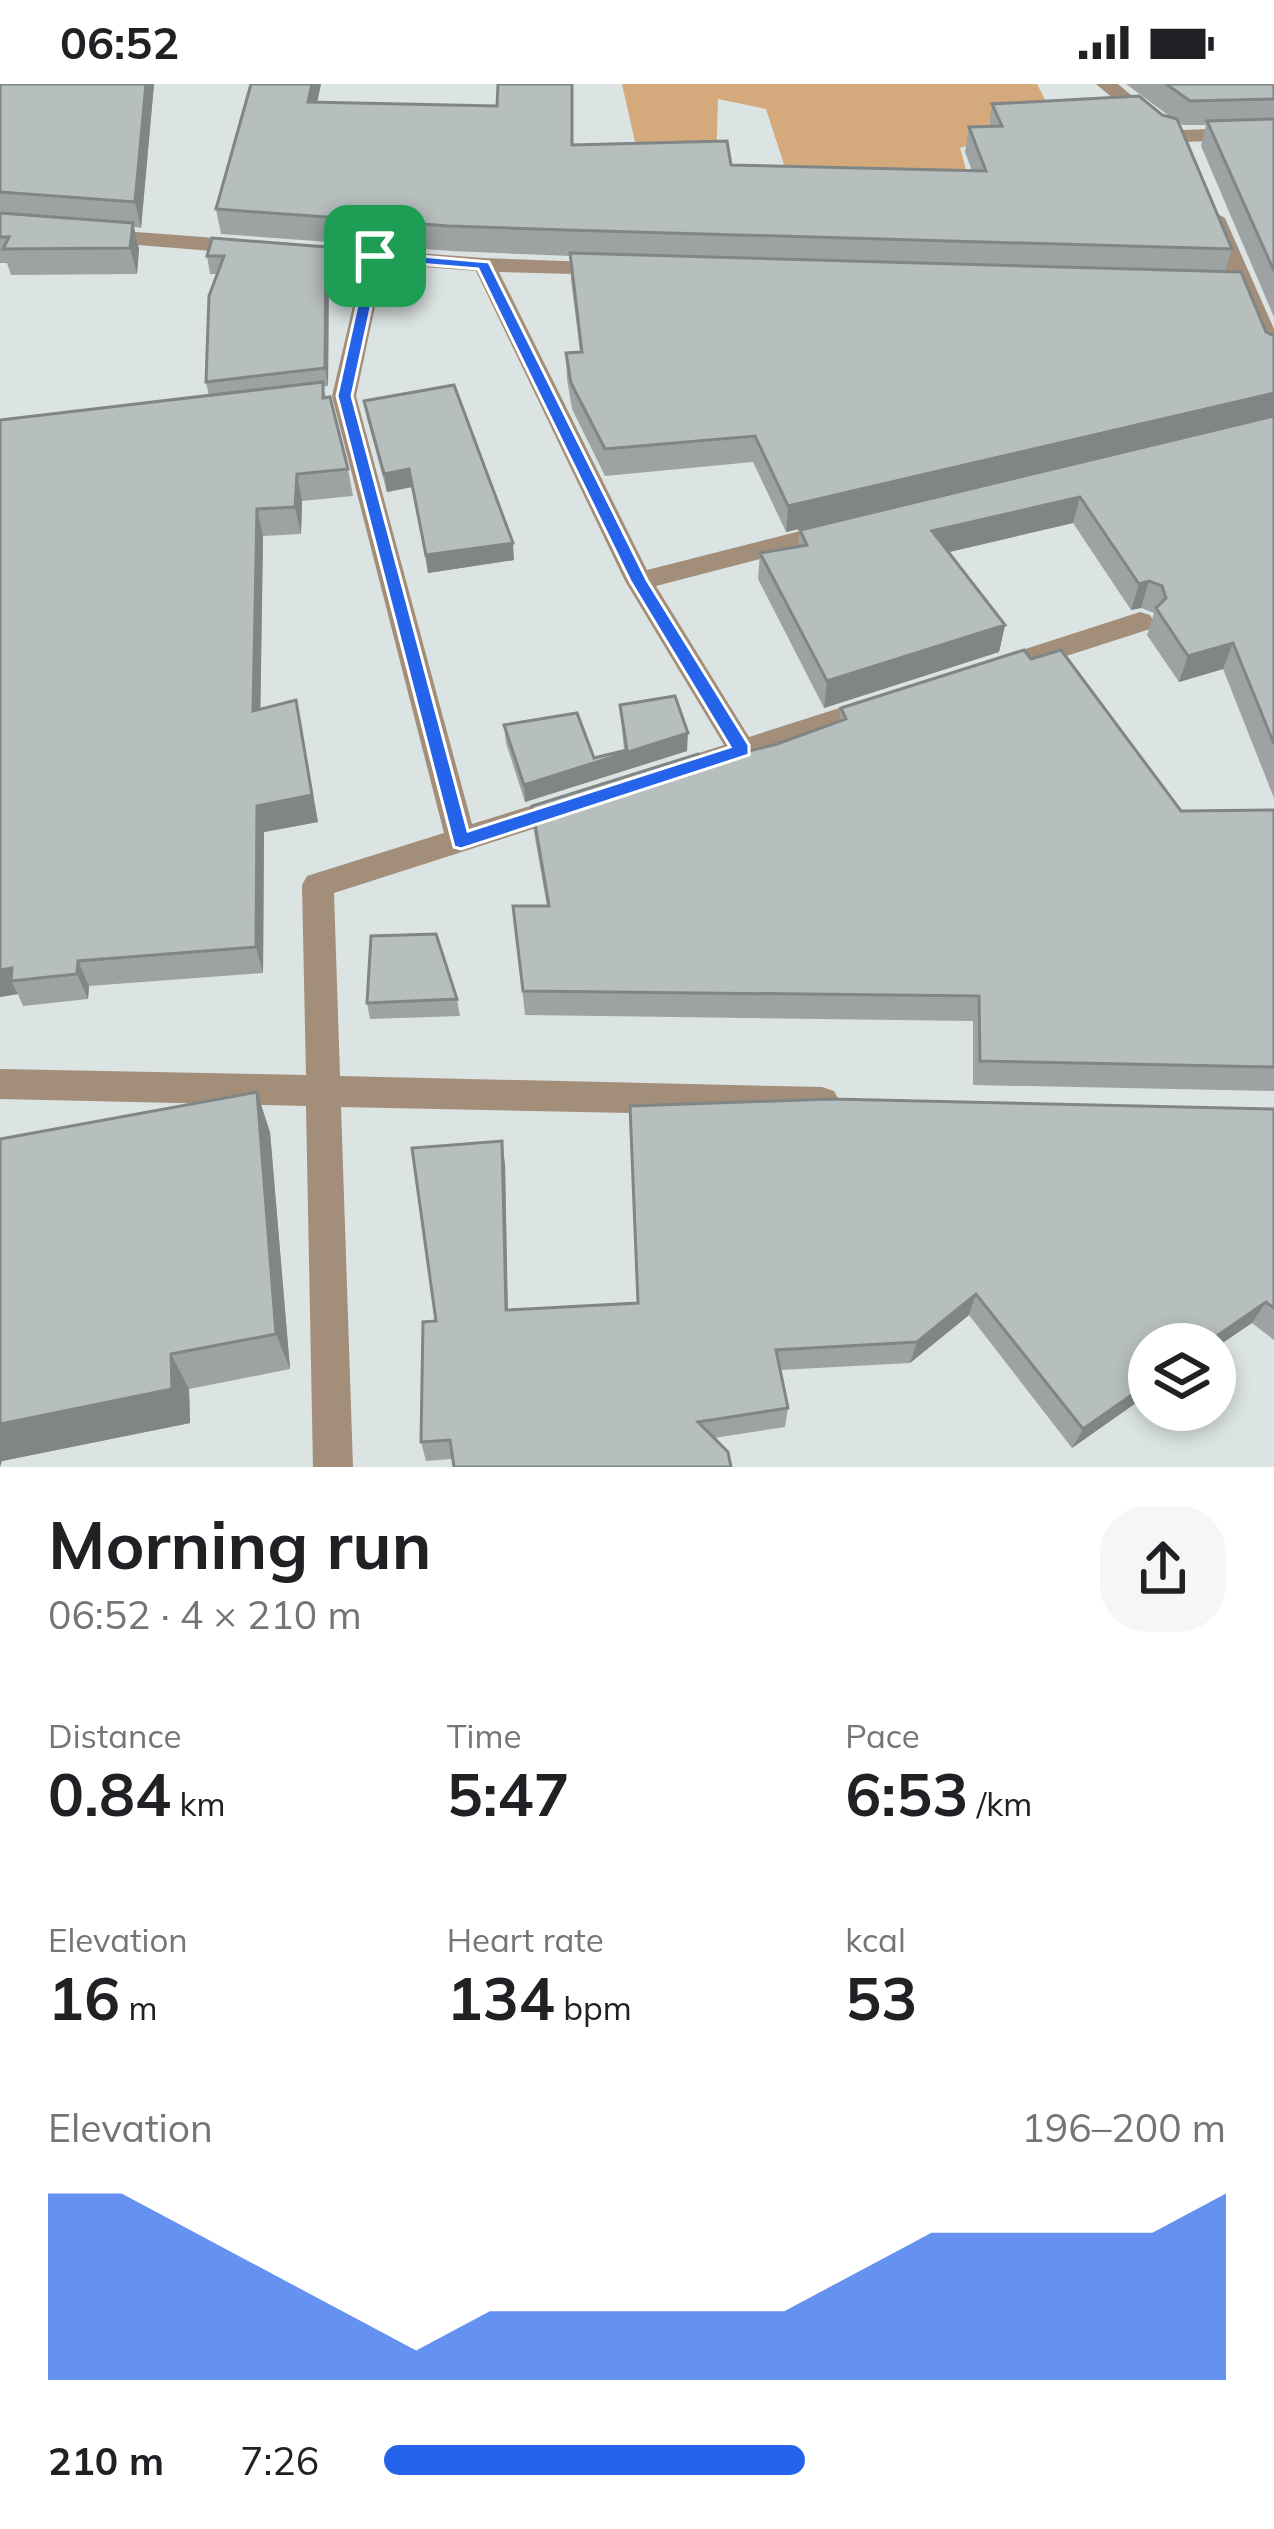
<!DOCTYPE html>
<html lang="en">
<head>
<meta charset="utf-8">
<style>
  body { margin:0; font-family:Mulish,sans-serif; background:#f6f6f6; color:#202124; height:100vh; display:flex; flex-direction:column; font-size:45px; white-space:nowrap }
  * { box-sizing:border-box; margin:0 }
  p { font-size:39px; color:#757577 }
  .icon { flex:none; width:66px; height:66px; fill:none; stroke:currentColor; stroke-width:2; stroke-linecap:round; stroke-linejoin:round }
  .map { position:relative; height:1383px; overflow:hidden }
  .drawer { display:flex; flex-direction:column; background:#fff; flex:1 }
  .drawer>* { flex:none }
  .fabs { position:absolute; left:1128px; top:1239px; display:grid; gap:24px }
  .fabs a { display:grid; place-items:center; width:108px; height:108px; border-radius:50%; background:#fff; box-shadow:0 6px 18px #0003; font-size:60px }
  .pin { position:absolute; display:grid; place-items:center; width:102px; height:102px; color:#fff; margin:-51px; border-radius:24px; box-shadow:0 6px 18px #0006 }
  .round { display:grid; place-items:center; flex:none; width:126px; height:126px; border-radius:48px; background:#f6f6f6 }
  .overview { display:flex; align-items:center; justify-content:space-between; height:204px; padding:0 48px }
  h1 { font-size:66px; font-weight:700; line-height:90px }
  .stats { display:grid; grid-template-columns:repeat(3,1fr); gap:18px; height:204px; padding:12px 48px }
  .stats div { display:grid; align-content:center }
  .stats b { font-size:60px; font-weight:700 }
  .stats small { font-size:33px; font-weight:400 }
  .stats p { font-size:33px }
  .chart { height:336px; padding:24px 48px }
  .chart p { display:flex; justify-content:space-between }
  .chart svg { width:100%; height:216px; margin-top:12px; fill:#2563eb; opacity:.7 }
  ul { padding:0 48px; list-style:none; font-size:39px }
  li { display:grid; grid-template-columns:192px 144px 1fr; align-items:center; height:90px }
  li i { height:30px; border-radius:15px; background:#2563eb }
  .status { display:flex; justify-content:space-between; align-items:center; height:84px; padding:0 60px; background:#fff; direction:ltr }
  .status svg { height:33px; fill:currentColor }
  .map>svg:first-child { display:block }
  .green { fill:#d4aa7c }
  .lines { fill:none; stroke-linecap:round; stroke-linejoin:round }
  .minor { fill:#a38e79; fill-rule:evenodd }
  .wall { fill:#9da3a3 }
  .shaded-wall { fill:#808585 }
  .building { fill:#b7bebe; stroke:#808585; stroke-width:3 }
  .route { fill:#2563eb; stroke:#fff; stroke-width:3; fill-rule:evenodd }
</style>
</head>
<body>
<div class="status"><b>06:52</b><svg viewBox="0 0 49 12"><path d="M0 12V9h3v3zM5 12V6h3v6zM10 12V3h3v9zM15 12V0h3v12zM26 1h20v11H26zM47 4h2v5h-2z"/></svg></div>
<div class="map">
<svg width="1274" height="1383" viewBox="0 0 1274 1383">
  <rect width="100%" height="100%" fill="#dbe3e3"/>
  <path class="green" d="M622,0H1037L1054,33L990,36L985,56L960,64L973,110L791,102L766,25L718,15L716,78L640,80Z"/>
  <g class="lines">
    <path class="minor" d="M1096,0H1118L1164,39L1147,43Z
      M1274,43V55L1182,58L1172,52L1182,46Z
      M1214,128L1225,134L1274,245V279L1262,272L1203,134Z
      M96,145L484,174L619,179L622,184L611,191L499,188L647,486L836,438L849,447L845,453L656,502L749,653L877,612L891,623L887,630L677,699H655L651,691L655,683L724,661L625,497L476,187L384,180L356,312L472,740L569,710L580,714L584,722L580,730L334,809L340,992L822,1003L834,1007L840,1018L834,1029L822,1033L341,1023L353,1383H313L306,1022L0,1015V985L306,991L302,801L307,792L444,749L332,312L363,179L88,157V147Z
      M1140,528L1150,531L1154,538L1150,545L992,596L978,586L982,579Z"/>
  </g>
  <path class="wall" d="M0,0H154L141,144L134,143L139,165L137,190L11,191L7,179H0Z
    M251,0H321L317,18L573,61L731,81L972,87L965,68L969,43H989L992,20L1162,31L1172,34L1126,0H1274V233L1201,62L1206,41H1183L1178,38L1232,165L1225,187L1266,248L1274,252V714L1223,585L1179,598L1147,551L1154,529L1141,524L1131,526L1073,439L949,468L1005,541L999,568L824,624L758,495L760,469L798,463L800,446L1078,379L786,448L753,378L605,392L572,325L567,295L566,269L580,268L571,195L570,172L451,167L221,150L216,125Z
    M326,163L329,180L328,302L323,303L348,385L353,412L302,417L301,450L263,452L260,625L296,616L318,738L264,748L263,889L89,902L88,915L23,922L18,910L0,913L209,312L206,298L218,190H210L207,172Z
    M364,317L514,476L428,489L412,403L387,408L367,334Z
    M1031,575L1181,727L1274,726V1007L973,1001V937L525,931L513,822H547L534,748L532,722L777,660L839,638L841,624Z
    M620,621L687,667L525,718L506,659L504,641L594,674L624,666Z
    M457,915L460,932L370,935L367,919Z
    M1274,1025V1256L1252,1239L1215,1264V1260L1072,1364L969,1231L910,1279L780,1286L788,1324L785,1343L714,1354L426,1377L421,1358L436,1237L505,1080L508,1225L637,1219Z
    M270,1048L290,1285L189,1305L190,1339L2,1377L0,1055Z"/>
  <path class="shaded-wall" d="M146,0H154L141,144L135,118Z
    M312,0H321L312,42L308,18Z
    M133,139L139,165L137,190L130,164Z
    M326,163L329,180L328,302L325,284Z
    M1274,309V333L786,448L788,422Z
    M409,385L412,403L387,408L384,390Z
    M297,390L302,417L301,450L295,423Z
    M1080,413L1073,439L928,473L932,447Z
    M257,425L263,452L260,654L253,627Z
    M513,459L514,476L428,489L426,471Z
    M1149,497L1141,524L1131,526L1139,500Z
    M1005,541L999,568L824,624L827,597Z
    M1233,559L1223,585L1179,598L1188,572Z
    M296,616L318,738L264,748L263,889L256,863L257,722Z
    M688,649L687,667L525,718L524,701Z
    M78,877L89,902L88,915L77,890Z
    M12,884L11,897L18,910L0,913V886Z
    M257,1008L270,1048L290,1285L276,1250Z
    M502,1057L505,1080L508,1246L506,1226Z
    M976,1210L969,1231L910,1279L917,1258Z
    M1266,1218L1252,1239L1215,1264V1260H1205Z
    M171,1270L189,1305L190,1339L2,1377L0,1383V1340Z
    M1149,1299V1310L1072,1364L1083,1345Z"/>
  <path class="building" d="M0,0H146L135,118L0,108Z
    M251,0H312L308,18L497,22L498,0H572V61L727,57L731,81L986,87L969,43L1002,42L992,20L1139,12L1162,31L1177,35L1232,165L567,146L449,142L216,125Z
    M1166,0H1274V15L1190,17Z
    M1274,35V187L1207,37Z
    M0,129L133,139L130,164L3,165L9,153H0Z
    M212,154L326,163L325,284L206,298L209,212L224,172H207Z
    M570,169L1241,188L1266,248L1274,252V309L788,422L755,352L605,365L571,299L566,269L582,268Z
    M323,298V314L330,313L348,385L297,390L295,423L257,425L253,627L296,616L312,711L257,722L256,863L78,877L77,890L11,897L12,884L0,886V336Z
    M454,301L513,459L426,471L409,385L384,390L364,317Z
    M1274,332V660L1233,559L1188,572L1156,524L1166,514L1162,502L1149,497L1139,500L1080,413L932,447L1005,541L827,597L760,469L807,461L800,446Z
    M1024,566L1031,575L1061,566L1181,727L1274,726V983L980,977L979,912L523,907L513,822H549L532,722L698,670L702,679L777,660L846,635L841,624Z
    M675,612L688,649L524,701L504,641L577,629L594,674L627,666L620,621Z
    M436,850L457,915L367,919L371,852Z
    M257,1008L276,1250L171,1270L172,1305L0,1340V1055Z
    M831,1015L1274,1025V1224L1266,1218L1205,1260H1149V1299L1083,1345L976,1210L917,1258L776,1266L788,1324L698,1338L728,1368L731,1383H454L450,1356L421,1358L423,1238L436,1237L412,1064L502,1057L506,1226L638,1219L630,1022Z"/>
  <path class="route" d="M375,168L489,178L647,496L749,661V671L461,765L454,763L337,312L368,172ZM381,177L478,185L630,497L730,663L468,747L352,312Z"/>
</svg>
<div class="fabs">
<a><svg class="icon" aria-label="layers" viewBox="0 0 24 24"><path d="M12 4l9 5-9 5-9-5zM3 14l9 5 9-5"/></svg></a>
</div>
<div class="pin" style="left:375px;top:172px;background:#1e9e55"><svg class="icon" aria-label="arrive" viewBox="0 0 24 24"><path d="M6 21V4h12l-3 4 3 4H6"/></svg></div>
</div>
<section class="drawer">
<div class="overview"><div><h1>Morning run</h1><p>06:52 · 4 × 210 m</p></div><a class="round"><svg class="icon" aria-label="share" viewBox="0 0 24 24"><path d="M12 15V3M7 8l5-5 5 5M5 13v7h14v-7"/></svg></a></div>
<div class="stats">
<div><p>Distance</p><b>0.84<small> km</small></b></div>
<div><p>Time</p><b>5:47</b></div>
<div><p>Pace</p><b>6:53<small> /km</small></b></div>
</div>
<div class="stats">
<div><p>Elevation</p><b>16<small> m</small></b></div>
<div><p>Heart rate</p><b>134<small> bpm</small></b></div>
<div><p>kcal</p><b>53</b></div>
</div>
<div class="chart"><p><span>Elevation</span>196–200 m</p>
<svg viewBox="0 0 160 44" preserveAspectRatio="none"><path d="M0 44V6L10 6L20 14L30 22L40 30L50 38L60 30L70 30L80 30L90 30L100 30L110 22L120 14L130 14L140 14L150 14L160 6V44z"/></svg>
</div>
<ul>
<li><b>210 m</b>7:26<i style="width:50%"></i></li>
</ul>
</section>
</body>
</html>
